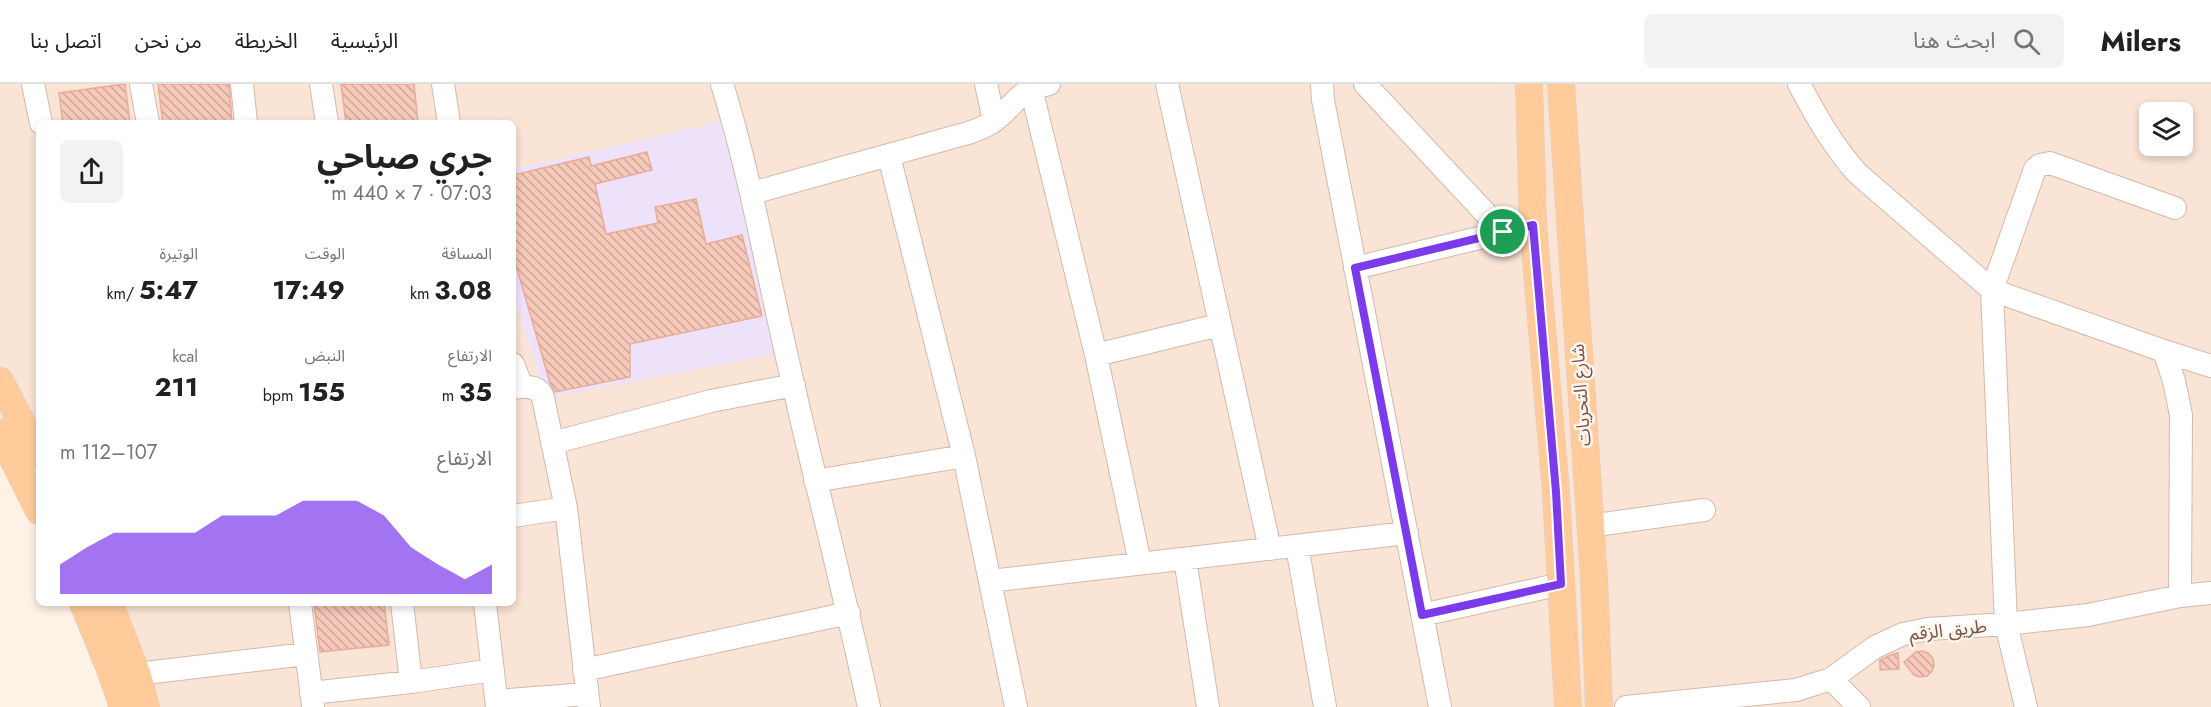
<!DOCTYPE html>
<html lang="ar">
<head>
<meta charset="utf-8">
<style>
  body { margin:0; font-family:Jost,"Noto Sans Arabic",sans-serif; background:#f2f2f2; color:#202124; direction:rtl; height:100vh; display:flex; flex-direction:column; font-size:22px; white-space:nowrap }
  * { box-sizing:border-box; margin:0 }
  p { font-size:20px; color:#757577 }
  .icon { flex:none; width:33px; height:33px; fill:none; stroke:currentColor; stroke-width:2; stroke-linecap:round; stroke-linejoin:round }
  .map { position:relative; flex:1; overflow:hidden; direction:ltr }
  .side { position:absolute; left:36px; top:36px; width:480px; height:486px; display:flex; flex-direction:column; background:#fff; border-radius:9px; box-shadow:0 3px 9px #0003; direction:rtl }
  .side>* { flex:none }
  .fabs { position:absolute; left:2139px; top:18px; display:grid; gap:12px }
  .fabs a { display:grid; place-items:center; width:54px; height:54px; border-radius:9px; background:#fff; box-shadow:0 3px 9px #0003; font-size:30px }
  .pin { position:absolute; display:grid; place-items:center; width:51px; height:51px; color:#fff; margin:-26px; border:3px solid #fff; border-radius:50%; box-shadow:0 2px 6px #0007 }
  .round { display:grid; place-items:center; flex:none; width:63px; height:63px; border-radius:9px; background:#f2f2f2 }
  .overview { display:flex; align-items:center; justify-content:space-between; height:102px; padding:0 24px }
  h1 { font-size:33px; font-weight:700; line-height:45px }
  .metrics { display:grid; grid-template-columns:repeat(3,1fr); gap:9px; height:102px; padding:6px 24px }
  .metrics div { display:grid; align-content:center }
  .metrics b { font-size:26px; font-weight:700 }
  .metrics small { font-size:16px; font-weight:400 }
  .metrics p { font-size:16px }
  .chart { height:168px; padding:12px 24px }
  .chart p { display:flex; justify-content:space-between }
  .chart svg { width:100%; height:108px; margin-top:6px; fill:#7c3aed; opacity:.7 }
  header { display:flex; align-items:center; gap:36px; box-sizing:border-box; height:84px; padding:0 30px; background:#fff; border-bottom:2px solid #e0e0e0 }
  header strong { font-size:28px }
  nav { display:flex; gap:33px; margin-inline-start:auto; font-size:21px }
  .search { width:420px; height:54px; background:#f2f2f2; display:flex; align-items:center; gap:15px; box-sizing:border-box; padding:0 21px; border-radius:9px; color:#757577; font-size:22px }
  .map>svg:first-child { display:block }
  .residential { fill:#f9e4d6; fill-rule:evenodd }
  .education { fill:#eee2fb }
  .building { fill:url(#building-back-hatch); stroke:#eaac99; stroke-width:1.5 }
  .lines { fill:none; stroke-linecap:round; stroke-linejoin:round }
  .minor-casing { stroke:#d4b9ac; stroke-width:24 }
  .major-casing { stroke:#dacfcb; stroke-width:28 }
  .minor { stroke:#fff; stroke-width:22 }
  .major { stroke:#ffcb9b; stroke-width:27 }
  .route-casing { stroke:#fff; stroke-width:12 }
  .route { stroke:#7c3aed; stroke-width:8 }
  .labels { text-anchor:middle; stroke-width:5; stroke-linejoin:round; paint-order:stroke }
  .street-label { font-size:18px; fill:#7a5247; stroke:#fff6ed }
</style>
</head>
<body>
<header>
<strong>Milers</strong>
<div class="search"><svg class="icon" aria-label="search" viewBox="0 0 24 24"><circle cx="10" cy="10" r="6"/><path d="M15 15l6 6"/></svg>ابحث هنا</div>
<nav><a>الرئيسية</a><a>الخريطة</a><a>من نحن</a><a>اتصل بنا</a></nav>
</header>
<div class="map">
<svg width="2211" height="623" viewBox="0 0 2211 623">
  <defs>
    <pattern id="building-back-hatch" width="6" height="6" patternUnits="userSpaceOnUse" patternTransform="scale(1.5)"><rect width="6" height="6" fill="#f6c9ba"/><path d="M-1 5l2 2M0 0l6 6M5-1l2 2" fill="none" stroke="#cca699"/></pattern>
  </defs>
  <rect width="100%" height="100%" fill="#fef1e5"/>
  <path class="residential" d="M0,0H2211V623H122L91,519H513V39H39V420L0,348ZM2150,28H2182V62H2150Z"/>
  <path class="education" d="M729,36L779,269L546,314L513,208V85Z"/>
  <path class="building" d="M125,0L130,39H63L59,9Z
    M158,0H229L232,39H163Z
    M341,0H414L418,39H346Z
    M647,68L652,86L595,100L606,150L658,139L655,123L696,115L706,160L742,151L762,232L630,260V293L555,308L550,299L513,171V91L589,73L591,82Z
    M314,519H384L389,561L320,568Z
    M1922,567L1928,569L1933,574L1934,581L1932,587L1927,592L1920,593L1914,591L1904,578L1916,568Z
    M1898,569L1899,585L1880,586V576L1893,570Z"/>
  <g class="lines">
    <defs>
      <path id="minor" d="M33,0L41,39
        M141,0L148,39
        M242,0L246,39
        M321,0L327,39
        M443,0L449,39
        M722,0C749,87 764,172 784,260C811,382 843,502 869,623
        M986,0L994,37
        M1167,0L1270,465
        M1322,0L1323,16L1440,623
        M1365,0L1503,148
        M1799,0C1816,32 1833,62 1857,89L1992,206L2006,540L2026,623
        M1031,4L1096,271L1140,479
        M889,72L964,372L1016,623
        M752,109L968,49C977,46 986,43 994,37C1019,18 1014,8 1049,0
        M2175,124L2050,79L2040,81L2035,85L1992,206L2164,267L2174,297L2181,331L2180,512
        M1355,184L1533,141
        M2164,267L2211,282
        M1096,271L1219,241
        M513,280L522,303
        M513,304C525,302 539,301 543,314L566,424L589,623
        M552,359L711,317L794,301
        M815,397L964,372
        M513,432L566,424
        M1589,442L1704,426
        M1297,462L1325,623
        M1185,475L1208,623
        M990,497L1407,449
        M300,519L313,622
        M402,519L411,598
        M485,519L497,623
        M1422,531L1561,500
        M584,586L849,529
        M137,590L306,570
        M1831,595L1859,623
        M311,609L411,598L493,586
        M497,617L587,610
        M1626,623L1796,606L1831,595L1875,563L1903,550L1928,545L2006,540L2088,531L2180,512L2211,509"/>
      <path id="major" d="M1529,0L1533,141L1556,408L1568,623
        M1561,0L1594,494L1599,623
        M0,297L39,372
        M0,349L39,427
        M83,519L110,585L123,623
        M109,519L137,590L146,623"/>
    </defs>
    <use href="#minor" class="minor-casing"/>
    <use href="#major" class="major-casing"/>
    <use href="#minor" class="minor"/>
    <use href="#major" class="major"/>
  </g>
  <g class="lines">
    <defs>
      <path id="route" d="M1533,141L1556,408L1561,500L1422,531L1355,184Z"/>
    </defs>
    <use href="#route" class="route-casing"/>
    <use href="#route" class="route"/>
  </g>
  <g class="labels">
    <g class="street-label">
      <text transform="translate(1581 311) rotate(-94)" y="6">شارع التحريات</text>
      <text transform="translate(1948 546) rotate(-6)" y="6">طريق الزقم</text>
    </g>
  </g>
</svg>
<div class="fabs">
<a><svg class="icon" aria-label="layers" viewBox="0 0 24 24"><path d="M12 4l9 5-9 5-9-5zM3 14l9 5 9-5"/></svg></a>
</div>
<div class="pin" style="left:1503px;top:148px;background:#1e9e55"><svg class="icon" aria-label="arrive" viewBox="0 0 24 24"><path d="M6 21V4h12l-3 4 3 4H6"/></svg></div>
<section class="side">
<div class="overview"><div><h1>جري صباحي</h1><p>07:03 · 7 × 440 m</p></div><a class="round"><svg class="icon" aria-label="share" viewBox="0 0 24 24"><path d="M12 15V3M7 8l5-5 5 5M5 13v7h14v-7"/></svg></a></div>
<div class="metrics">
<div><p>المسافة</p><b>3.08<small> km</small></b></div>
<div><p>الوقت</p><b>17:49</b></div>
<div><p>الوتيرة</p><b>5:47<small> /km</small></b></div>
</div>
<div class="metrics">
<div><p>الارتفاع</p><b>35<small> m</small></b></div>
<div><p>النبض</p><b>155<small> bpm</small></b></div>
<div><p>kcal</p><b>211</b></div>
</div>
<div class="chart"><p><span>الارتفاع</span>107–112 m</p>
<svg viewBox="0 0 160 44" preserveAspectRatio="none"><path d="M0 44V32L10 25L20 19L30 19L40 19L50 19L60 12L70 12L80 12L90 6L100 6L110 6L120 12L130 25L140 32L150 38L160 32V44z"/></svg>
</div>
</section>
</div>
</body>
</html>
